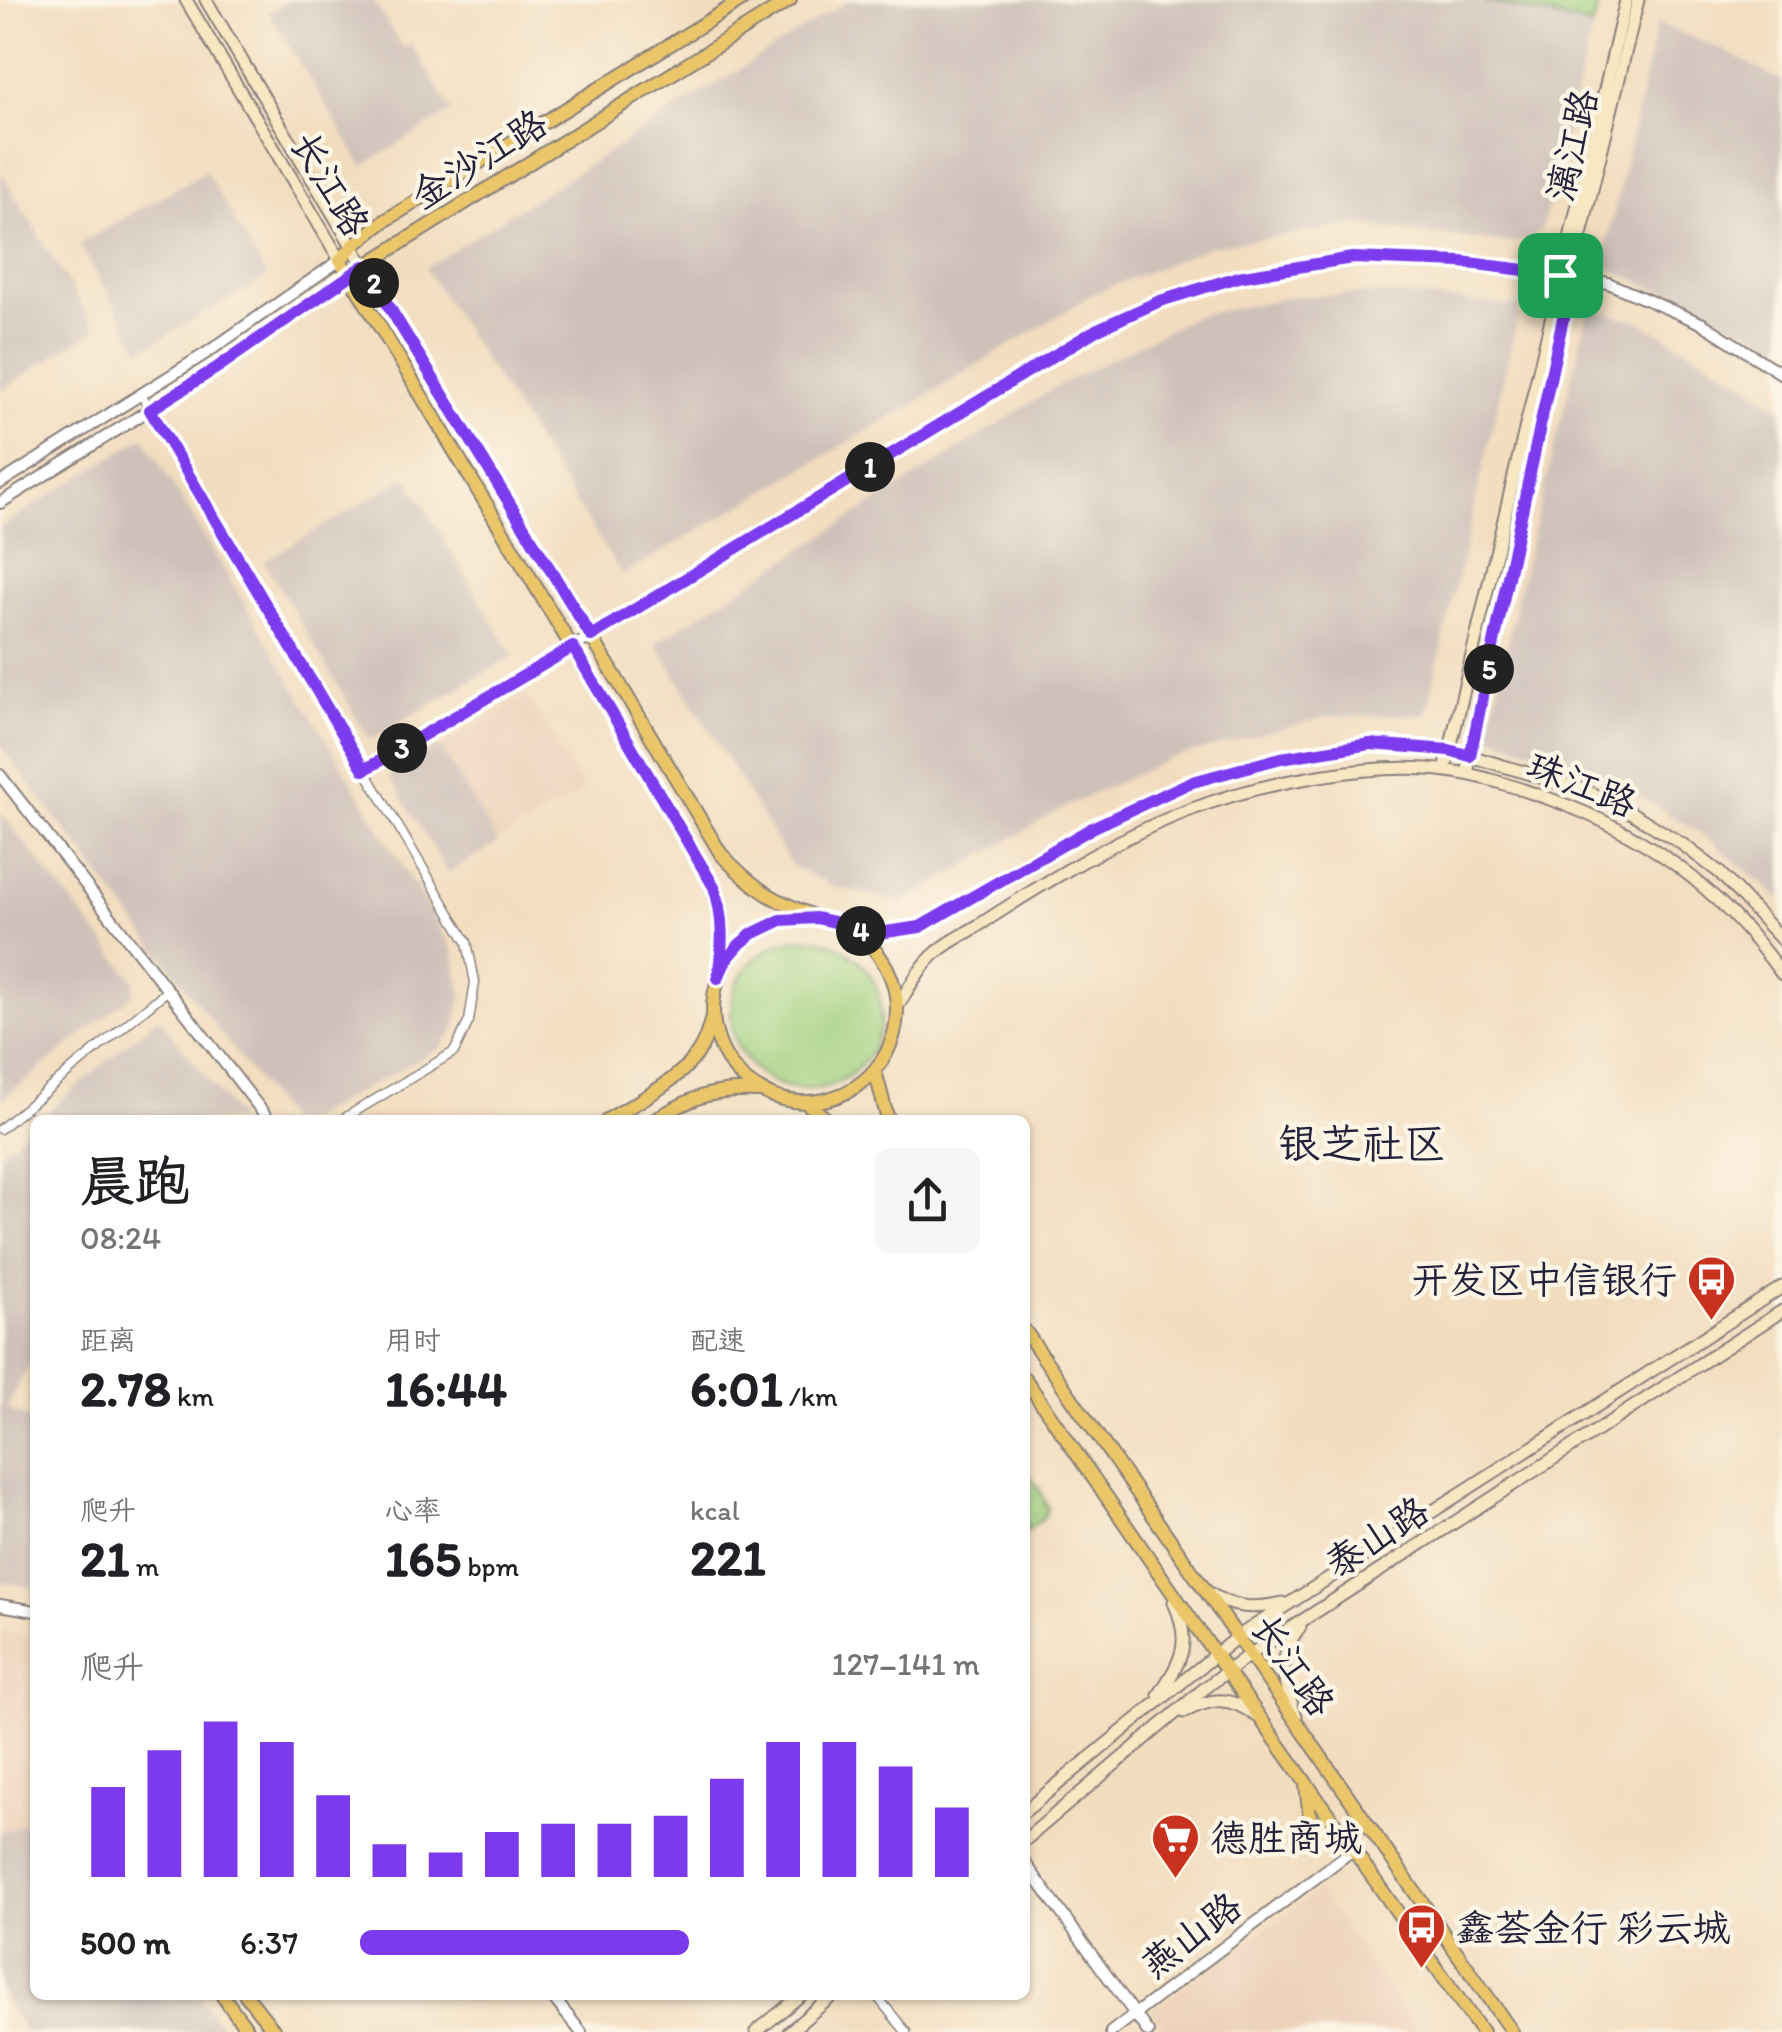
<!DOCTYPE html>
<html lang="zh">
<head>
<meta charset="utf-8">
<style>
  body { margin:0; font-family:Itim,"LXGW WenKai TC",sans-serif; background:#f6f6f6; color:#202124; height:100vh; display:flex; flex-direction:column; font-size:38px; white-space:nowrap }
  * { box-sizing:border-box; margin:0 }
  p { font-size:32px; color:#757577 }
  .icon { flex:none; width:55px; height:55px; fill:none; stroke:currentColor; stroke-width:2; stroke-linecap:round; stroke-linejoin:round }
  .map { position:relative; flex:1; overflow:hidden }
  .side { position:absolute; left:30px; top:1115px; width:1000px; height:885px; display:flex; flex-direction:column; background:#fff; border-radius:15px; box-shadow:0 2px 8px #0004 }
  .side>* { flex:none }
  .pin { position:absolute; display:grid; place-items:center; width:85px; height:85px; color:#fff; margin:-42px; border-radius:20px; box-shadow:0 5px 15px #0006 }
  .km { position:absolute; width:50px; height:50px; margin:-25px; border-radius:50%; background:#222; color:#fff; font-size:28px; line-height:50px; text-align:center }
  .round { display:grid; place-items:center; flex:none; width:105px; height:105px; border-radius:15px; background:#f6f6f6 }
  .summary { display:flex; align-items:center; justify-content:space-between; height:170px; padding:0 50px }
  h1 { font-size:55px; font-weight:700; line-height:75px }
  .stats { display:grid; grid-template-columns:repeat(3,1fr); gap:15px; height:170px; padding:10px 50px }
  .stats div { display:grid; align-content:center }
  .stats b { font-size:50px; font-weight:700 }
  .stats small { font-size:28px; font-weight:400 }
  .stats p { font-size:28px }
  .chart { height:280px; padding:20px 50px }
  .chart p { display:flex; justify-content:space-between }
  .chart svg { width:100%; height:180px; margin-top:10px; stroke:#7c3aed; stroke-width:6 }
  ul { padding:0 50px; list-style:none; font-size:32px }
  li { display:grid; grid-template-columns:160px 120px 1fr; align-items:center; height:75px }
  li i { height:25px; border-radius:12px; background:#7c3aed }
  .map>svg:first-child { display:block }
  .built { fill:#edd1ba }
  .industrial { fill:#cec1ba }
  .green { fill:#a0d07f; stroke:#61795d; stroke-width:2.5 }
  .park { fill:url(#park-dots); stroke:#61795d; stroke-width:2.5 }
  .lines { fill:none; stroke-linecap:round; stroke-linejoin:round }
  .minor-casing { stroke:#8a807d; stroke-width:11 }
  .tertiary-casing { stroke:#8a807d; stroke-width:14 }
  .secondary-casing { stroke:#8a807d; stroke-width:15 }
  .primary-casing { stroke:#8a807d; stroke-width:16 }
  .minor { stroke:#fff; stroke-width:8 }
  .tertiary { stroke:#fff; stroke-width:10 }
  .secondary { stroke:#f7e8c3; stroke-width:11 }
  .primary { stroke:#eac669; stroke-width:12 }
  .route-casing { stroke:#fff; stroke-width:20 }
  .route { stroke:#7c3aed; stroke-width:12 }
  .labels { text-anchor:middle; stroke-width:9; stroke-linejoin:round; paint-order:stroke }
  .street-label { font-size:38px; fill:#22223b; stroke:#fcf5e5 }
  .poi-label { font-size:38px; fill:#22223b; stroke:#fcf5e5; text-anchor:start }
  .quarter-label { font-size:42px; fill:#22223b; stroke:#fcf5e5 }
</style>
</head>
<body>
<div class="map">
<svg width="1782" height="2032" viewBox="0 0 1782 2032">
  <defs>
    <pattern id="park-dots" width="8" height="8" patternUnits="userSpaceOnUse" patternTransform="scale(2.5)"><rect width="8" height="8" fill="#a0d07f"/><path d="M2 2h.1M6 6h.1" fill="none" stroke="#8ab26f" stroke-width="1.8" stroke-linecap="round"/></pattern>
  </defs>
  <rect width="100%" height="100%" fill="#fcf5e5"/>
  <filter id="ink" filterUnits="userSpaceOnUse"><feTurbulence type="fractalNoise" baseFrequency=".01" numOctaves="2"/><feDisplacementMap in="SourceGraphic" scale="20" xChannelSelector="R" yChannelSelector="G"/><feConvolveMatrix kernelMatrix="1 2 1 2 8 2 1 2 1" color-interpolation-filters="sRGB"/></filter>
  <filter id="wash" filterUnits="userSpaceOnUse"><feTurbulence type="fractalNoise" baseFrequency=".0048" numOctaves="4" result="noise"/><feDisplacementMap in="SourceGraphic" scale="40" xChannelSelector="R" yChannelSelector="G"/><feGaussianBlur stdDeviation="2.25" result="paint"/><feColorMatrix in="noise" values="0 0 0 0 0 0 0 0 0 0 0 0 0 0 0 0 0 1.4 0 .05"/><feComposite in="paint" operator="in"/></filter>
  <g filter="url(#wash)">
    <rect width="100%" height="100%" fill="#f2ddbf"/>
    <path class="built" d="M526,693L585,790L498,843L440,746Z
      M0,1631L35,1637V1821L0,1832Z
      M1318,1891L1418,2032H1167L1151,2010Z"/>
    <path class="industrial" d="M291,0H373L403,48L411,44L452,111L363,166L269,13Z
      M849,0H1484L1593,26L1542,229L1529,240L1509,243L1356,225L1211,246L1093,294L912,405L622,575L425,268Z
      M1657,23L1725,51L1782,81V346L1602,265Z
      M0,171L96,329L0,391Z
      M206,171L267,277L141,350L79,244Z
      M1389,294L1520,307L1426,715L1328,716L1169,759L1065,807L903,902L834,887L792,866L656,643L1059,385L1195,316L1296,296Z
      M1589,308L1639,321L1732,374L1782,409V900L1701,833L1639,796L1573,763L1488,735L1523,571Z
      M144,437L453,950L462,998L454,1031L440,1048L306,1120H287L0,745V527Z
      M407,477L513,656L370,740L264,561Z
      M440,746L498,843L448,873L389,776Z
      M0,812L134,980V993L0,1101Z
      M158,1017L240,1120H38Z
      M35,1122V1353L7,1408L35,1423V1587L0,1582V1154Z
      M35,1821V1995H198L224,2032H26L0,1991V1832Z"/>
    <path class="green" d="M731 1014a75 75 0 1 1 150 0a75 75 0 1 1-150 0Z"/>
    <path class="park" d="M1484,0H1599L1593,26Z
      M1025,1470L1040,1490L1048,1509L1042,1519L1025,1532Z"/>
  </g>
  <g filter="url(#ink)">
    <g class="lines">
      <defs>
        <path id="minor" d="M141,394L467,942L475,982L469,1021L454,1052L341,1120
          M0,1129L168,990
          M876,1995L906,2032"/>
        <path id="tertiary" d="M0,483L208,352L340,260
          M0,503L218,367L350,275
          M364,770L557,657L1099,329L1160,301L1238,277L1352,258L1461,261L1571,276L1608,283L1703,324L1782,374
          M0,775L269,1120
          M0,1605L35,1611
          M1025,1863L1148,2032
          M551,1995L581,2032
          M1111,2032L1354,1849"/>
        <path id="secondary" d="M186,0L340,260
          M206,0L364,266
          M1445,770L1626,0
          M1467,774L1571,276L1638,0
          M852,931L886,933L920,927L1095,827L1189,783L1281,758L1370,744L1449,750L1470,756L1584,790L1632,813L1682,844L1719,872L1782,940
          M897,1007C909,988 920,966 937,952C948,942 963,935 976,927C1005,908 1035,889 1066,871C1149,822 1223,791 1319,776C1361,769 1405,765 1448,771C1482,775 1517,788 1550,799C1650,835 1719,888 1782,974
          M1209,1593C1232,1609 1255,1609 1282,1603
          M1159,1695C1182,1659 1192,1644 1174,1602
          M1184,1712C1212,1697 1229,1696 1255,1715
          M1296,1716C1283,1683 1276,1656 1300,1627
          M1025,1811L1237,1637L1782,1287
          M1025,1840L1205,1688L1249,1655L1782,1311
          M756,2032L801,1995
          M789,2032L833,1995"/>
        <path id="primary" d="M364,266L591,636L721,854C757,892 775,901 823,920
          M361,268L790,0
          M713 1010a92 92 0 1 1 184 0a92 92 0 1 1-184 0Z
          M718,978C725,934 724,906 703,866L340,260L353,246L383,222L742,0
          M875,1071L888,1120
          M805,1102L828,1120
          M607,1120C637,1102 676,1083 697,1054C705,1043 708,1031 712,1017
          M655,1120C693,1096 714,1089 759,1091
          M1025,1331L1512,2032
          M1025,1379L1215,1654L1482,2032
          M1306,1786L1313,1840
          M222,1995L249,2032
          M246,1995L275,2032"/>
      </defs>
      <use href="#minor" class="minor-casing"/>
      <use href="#tertiary" class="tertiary-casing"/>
      <use href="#secondary" class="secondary-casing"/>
      <use href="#primary" class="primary-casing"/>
      <use href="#minor" class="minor"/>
      <use href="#tertiary" class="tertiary"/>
      <use href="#secondary" class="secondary"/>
      <use href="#primary" class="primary"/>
    </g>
  </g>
  <g class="lines" filter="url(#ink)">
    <defs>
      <path id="route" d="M1352,258L1461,262L1572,276L1470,756L1449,750L1370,744L1281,758L1189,783L1094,827L920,927L886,932H862L852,931L834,922L816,918L781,920L752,934L740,944L726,960L718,978C723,946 724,918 714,887L573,647L364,770L150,410L218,367L364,266L591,636L1098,329L1160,301L1238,277Z"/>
    </defs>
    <use href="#route" class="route-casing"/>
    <use href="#route" class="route"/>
  </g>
  <defs>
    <symbol id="bus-pin" viewBox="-11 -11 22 30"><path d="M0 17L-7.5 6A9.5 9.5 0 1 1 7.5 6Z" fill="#c8321e" stroke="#fcf5e5"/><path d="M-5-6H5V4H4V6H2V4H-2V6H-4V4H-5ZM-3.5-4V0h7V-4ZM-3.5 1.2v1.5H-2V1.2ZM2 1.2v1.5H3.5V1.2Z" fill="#fff"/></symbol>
    <symbol id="supermarket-pin" viewBox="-11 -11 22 30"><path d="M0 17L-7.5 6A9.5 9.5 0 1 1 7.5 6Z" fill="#c8321e" stroke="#fcf5e5"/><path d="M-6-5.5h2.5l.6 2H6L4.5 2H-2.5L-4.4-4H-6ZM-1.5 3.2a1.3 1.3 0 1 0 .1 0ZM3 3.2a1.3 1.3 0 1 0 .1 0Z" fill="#fff"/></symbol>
  </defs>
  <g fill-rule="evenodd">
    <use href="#bus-pin" x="1684" y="1252" width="55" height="75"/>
    <use href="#supermarket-pin" x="1148" y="1810" width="55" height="75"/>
    <use href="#bus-pin" x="1394" y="1900" width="55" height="75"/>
  </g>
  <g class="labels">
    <g class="street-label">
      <text transform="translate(1572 145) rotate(-77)" y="13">漓江路</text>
      <text transform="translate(479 159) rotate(-32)" y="13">金沙江路</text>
      <text transform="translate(330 184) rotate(59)" y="13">长江路</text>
      <text transform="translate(1582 784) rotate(22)" y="13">珠江路</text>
      <text transform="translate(1377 1537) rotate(-33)" y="13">泰山路</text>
      <text transform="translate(1293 1665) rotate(55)" y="13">长江路</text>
      <text transform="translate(1191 1935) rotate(-37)" y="13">燕山路</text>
    </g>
    <g class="poi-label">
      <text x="1677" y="1293" text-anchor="end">开发区中信银行</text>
      <text x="1210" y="1851">德胜商城</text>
      <text x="1456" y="1941">鑫荟金行 彩云城</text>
    </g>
    <g class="quarter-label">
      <text x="1362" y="1158">银芝社区</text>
    </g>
  </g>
</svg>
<div class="pin" style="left:1560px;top:275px;background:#1e9e55"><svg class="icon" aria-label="arrive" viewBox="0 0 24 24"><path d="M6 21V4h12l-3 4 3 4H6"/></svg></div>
<b class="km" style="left:870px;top:467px">1</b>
<b class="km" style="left:374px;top:283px">2</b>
<b class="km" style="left:402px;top:748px">3</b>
<b class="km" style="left:861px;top:931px">4</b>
<b class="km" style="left:1489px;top:669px">5</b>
<section class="side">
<div class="summary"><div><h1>晨跑</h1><p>08:24</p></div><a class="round"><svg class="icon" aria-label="share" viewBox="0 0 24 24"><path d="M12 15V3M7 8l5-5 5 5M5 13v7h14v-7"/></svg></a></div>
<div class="stats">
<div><p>距离</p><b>2.78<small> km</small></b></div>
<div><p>用时</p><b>16:44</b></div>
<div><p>配速</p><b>6:01<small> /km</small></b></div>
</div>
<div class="stats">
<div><p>爬升</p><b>21<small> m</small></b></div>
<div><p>心率</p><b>165<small> bpm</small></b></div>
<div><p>kcal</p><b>221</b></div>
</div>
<div class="chart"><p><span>爬升</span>127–141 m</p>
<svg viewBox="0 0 160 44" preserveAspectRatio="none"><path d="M5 44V22M15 44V13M25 44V6M35 44V11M45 44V24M55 44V36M65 44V38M75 44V33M85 44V31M95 44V31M105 44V29M115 44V20M125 44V11M135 44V11M145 44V17M155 44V27"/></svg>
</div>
<ul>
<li><b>500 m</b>6:37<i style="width:53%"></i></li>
</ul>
</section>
</div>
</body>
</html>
